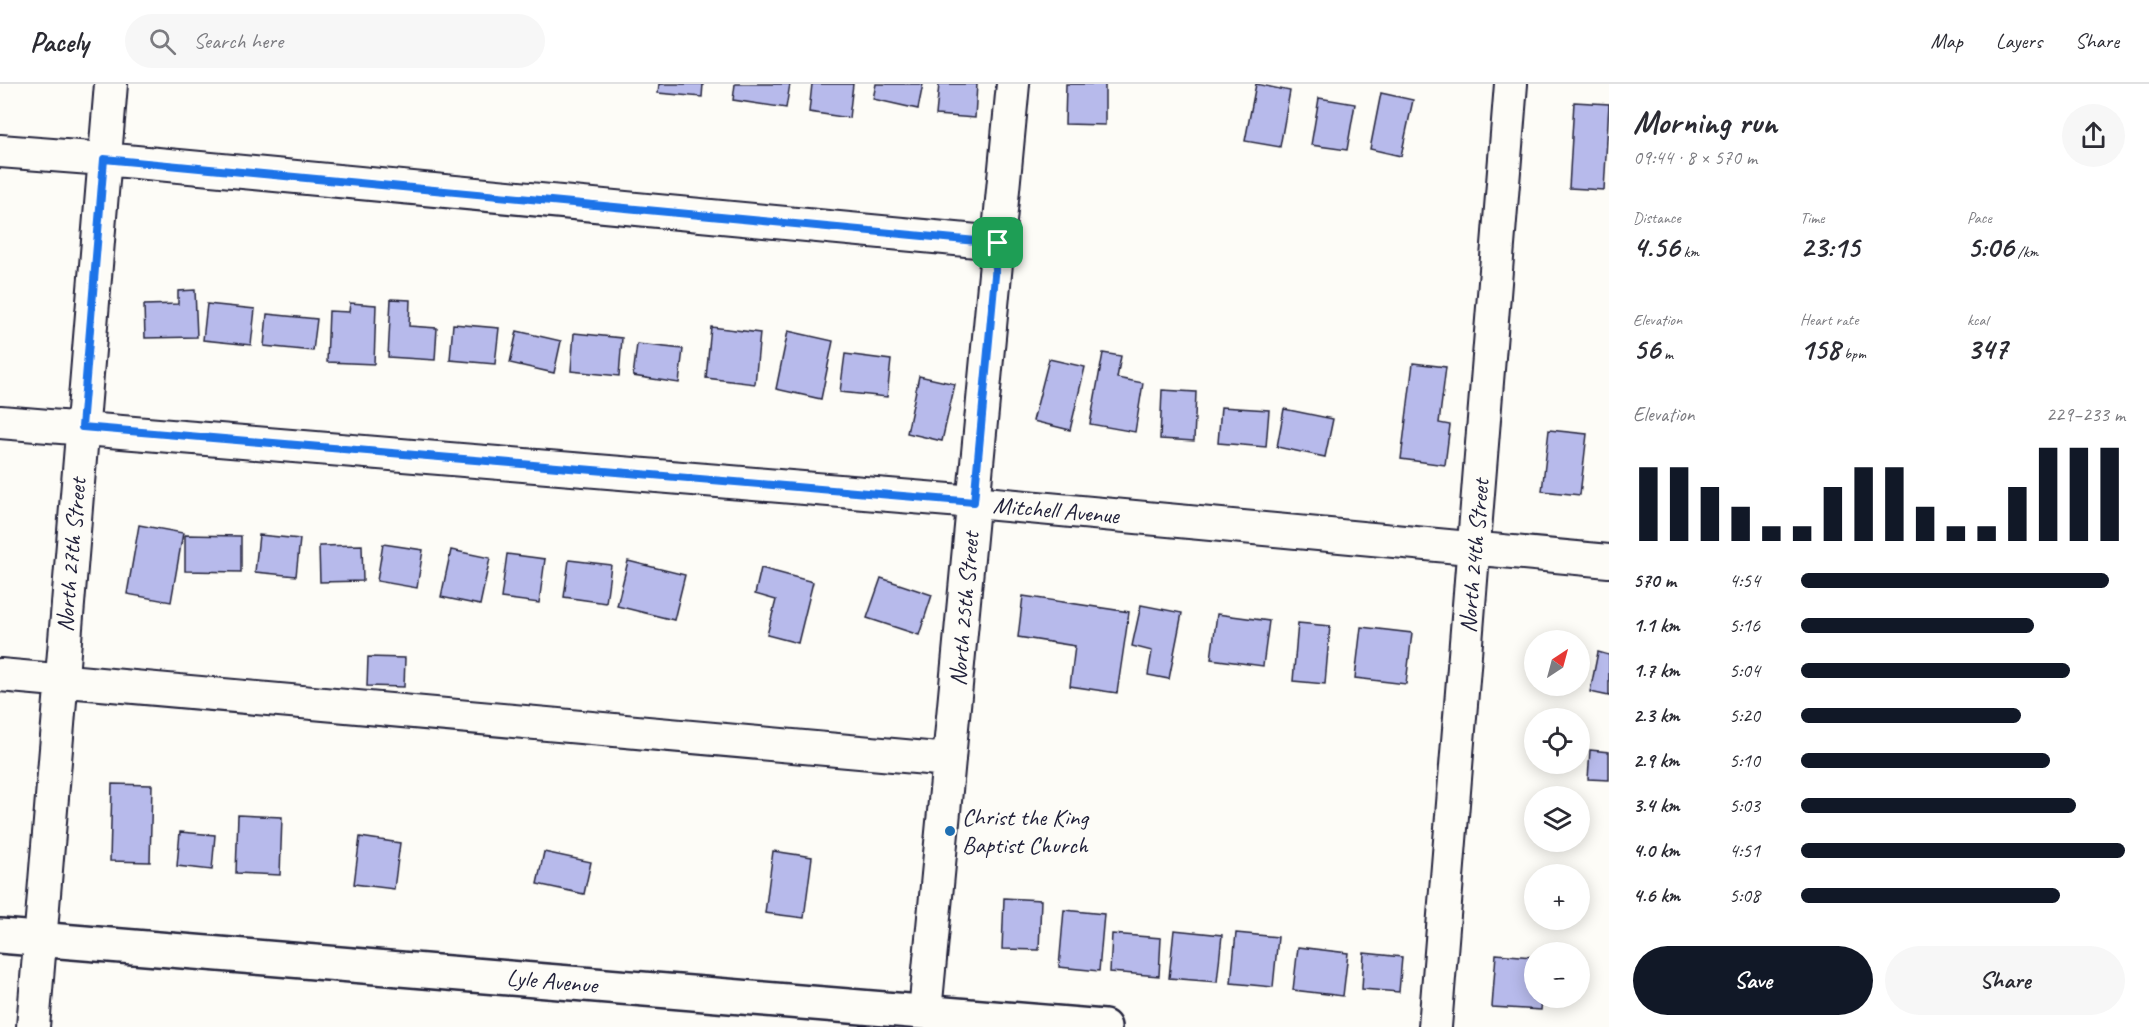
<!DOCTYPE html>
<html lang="en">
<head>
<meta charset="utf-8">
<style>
  body { margin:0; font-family:Caveat,sans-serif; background:#f7f7f7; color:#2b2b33; height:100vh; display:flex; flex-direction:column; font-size:22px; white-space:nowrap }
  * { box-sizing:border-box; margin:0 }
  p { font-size:20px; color:#7c7c81 }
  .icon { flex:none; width:33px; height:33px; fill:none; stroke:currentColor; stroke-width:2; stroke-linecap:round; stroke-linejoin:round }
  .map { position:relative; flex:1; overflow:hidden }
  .details { display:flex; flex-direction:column; background:#fff; width:540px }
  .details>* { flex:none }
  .needle { width:39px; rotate:36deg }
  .fabs { position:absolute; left:1524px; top:546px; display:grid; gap:12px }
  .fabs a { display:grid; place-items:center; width:66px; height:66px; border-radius:50%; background:#fff; box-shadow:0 3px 15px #0003; font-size:30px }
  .pin { position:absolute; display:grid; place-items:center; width:51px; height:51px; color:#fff; margin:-26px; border-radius:12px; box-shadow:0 3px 9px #0006 }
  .round { display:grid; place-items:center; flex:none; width:63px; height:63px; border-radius:32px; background:#f7f7f7 }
  .summary { display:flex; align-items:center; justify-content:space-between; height:102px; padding:0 24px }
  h1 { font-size:33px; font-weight:800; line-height:45px }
  .figures { display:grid; grid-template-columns:repeat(3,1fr); gap:9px; height:102px; padding:6px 24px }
  .figures div { display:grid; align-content:center }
  .figures b { font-size:30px; font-weight:800 }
  .figures small { font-size:16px; font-weight:400 }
  .figures p { font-size:16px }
  .chart { height:168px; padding:12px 24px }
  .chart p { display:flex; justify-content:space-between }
  .chart svg { width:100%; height:108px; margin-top:6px; stroke:#111827; stroke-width:6 }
  .button { display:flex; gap:12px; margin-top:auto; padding:12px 24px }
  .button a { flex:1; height:69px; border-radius:36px; background:#111827; color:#fff; font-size:24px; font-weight:800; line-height:69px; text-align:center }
  .button a+a { background:#f7f7f7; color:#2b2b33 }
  ul { padding:0 24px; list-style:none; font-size:20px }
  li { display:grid; grid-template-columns:96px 72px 1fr; align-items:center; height:45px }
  li i { height:15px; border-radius:8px; background:#111827 }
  header { display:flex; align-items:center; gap:36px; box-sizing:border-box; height:84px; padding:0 30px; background:#fff; border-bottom:2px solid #e1e1e2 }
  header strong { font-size:28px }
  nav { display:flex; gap:33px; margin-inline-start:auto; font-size:21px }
  .search { width:420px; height:54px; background:#f7f7f7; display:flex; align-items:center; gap:15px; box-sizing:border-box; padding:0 21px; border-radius:33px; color:#7c7c81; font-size:22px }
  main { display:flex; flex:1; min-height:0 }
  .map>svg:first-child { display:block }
  .building { fill:#b7baeb; stroke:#22223b; stroke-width:1.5 }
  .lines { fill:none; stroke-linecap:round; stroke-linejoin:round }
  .minor-casing { stroke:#22223b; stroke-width:36 }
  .major-casing { stroke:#22223b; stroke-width:38 }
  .minor { stroke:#fdfcf7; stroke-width:32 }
  .major { stroke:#fdfcf7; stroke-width:33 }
  .route-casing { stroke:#fff; stroke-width:12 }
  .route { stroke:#1a73e8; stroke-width:8 }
  .poi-dot { fill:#1f6fb2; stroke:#fdfcf7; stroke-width:2 }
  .labels { text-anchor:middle; stroke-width:4.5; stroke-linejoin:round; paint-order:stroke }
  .street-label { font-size:24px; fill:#22223b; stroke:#fdfcf7 }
  .poi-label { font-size:24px; fill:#22223b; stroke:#fdfcf7; text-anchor:start }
</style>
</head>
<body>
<header>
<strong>Pacely</strong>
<div class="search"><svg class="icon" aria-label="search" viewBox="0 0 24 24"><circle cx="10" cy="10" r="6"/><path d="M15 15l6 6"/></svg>Search here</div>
<nav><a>Map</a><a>Layers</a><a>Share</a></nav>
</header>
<main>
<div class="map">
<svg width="1609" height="943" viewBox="0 0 1609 943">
  <rect width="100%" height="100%" fill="#fdfcf7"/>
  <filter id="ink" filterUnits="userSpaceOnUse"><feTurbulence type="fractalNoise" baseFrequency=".0167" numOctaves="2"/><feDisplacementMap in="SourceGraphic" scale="12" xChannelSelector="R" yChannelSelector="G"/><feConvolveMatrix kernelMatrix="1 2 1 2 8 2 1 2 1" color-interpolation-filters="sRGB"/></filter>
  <g filter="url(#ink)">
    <path class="building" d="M659,0H703L702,13L658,9Z
      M735,0H790L786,24L733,16Z
      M812,0H853L849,34L809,28Z
      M876,0H923L918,25L873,15Z
      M939,0H977L975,34L936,31Z
      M1066,0H1105V41L1065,40Z
      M1256,0L1290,7L1280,63L1245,57Z
      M1381,9L1413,16L1401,72L1370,65Z
      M1319,14L1355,20L1347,66L1311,61Z
      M1574,18L1609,20L1604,106L1569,104Z
      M195,206L197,253L145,254L144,221L178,220V207Z
      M391,215L410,216L409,242L437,244L435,276L388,273Z
      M350,219L376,221L374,280L327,278L329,227L349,228Z
      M207,220L255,225L251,261L203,256Z
      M267,230L317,235L313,267L264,262Z
      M453,240L499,244L495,280L450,276Z
      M711,243L760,249L755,300L706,294Z
      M517,247L561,257L554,289L510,279Z
      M788,247L833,257L821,315L776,305Z
      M574,249L622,254L619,292L571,287Z
      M637,260L683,265L679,299L633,292Z
      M1103,269L1121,272L1117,294L1143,299L1135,348L1090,340Z
      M845,270L891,276L887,313L840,308Z
      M1049,275L1085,283L1070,346L1033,337Z
      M1413,279L1446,283L1439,339L1450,341L1445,381L1401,375Z
      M919,292L955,300L942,357L907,349Z
      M1162,306L1196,308L1194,357L1160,355Z
      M1221,323L1269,326L1266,363L1218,359Z
      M1284,325L1333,335L1325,373L1277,363Z
      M1549,346L1587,350L1580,411L1542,407Z
      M139,441L183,449L171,518L127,510Z
      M185,451L241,452V488L185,487Z
      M259,451L300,455L296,492L255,488Z
      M383,460L423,466L417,504L377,497Z
      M362,461L363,497L320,498L319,462Z
      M451,466L490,474L480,521L441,513Z
      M507,470L545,475L539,519L501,514Z
      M569,476L611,481L606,519L564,513Z
      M628,477L685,491L674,536L617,522Z
      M761,484L813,498L798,559L767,551L776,516L755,510Z
      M881,494L932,511L919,551L867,534Z
      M1023,512L1129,528L1117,609L1070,602L1075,562L1018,553Z
      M1141,521L1182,529L1169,595L1148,591L1152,567L1132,562Z
      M1217,530L1269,537L1263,582L1211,575Z
      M1298,539L1330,542L1325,600L1293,597Z
      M1361,543L1412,549L1406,600L1355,594Z
      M1598,568L1609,571V612L1590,608Z
      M368,573L405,574L404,603L367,602Z
      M1590,666L1609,668V696L1588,695Z
      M112,700L152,701L150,778L110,777Z
      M238,731L282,733L280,791L236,789Z
      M180,748L215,751L212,786L177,782Z
      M360,753L400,759L394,805L354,800Z
      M773,767L812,773L804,834L765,829Z
      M544,768L591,778L584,810L537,800Z
      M1004,814L1041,816L1039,866L1002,865Z
      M1064,826L1104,830L1099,887L1059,883Z
      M1174,846L1222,851L1217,898L1169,894Z
      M1236,849L1278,853L1273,903L1231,899Z
      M1112,850L1161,854L1159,892L1110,888Z
      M1298,863L1348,869L1343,912L1293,906Z
      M1364,869L1402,873L1399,908L1362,905Z
      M1496,870L1534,873V914H1542L1541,926L1492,923Z"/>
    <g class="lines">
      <defs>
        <path id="minor" d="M0,67L104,75L998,159
          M0,338L974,418L1609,477
          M0,591L949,676
          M925,928L1013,0
          M33,943L111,0
          M1435,943L1511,0"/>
        <path id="major" d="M0,852L1104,943"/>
      </defs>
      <use href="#minor" class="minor-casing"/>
      <use href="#major" class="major-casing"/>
      <use href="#minor" class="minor"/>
      <use href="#major" class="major"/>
    </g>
  </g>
  <g class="lines" filter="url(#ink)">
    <defs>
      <path id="route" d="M104,75L998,159L974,418L82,343Z"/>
    </defs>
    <use href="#route" class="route-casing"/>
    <use href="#route" class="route"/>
  </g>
  <circle class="poi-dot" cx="950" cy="747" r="6"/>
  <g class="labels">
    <g class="street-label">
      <text transform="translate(1056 426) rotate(5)" y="8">Mitchell Avenue</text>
      <text transform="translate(71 471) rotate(-85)" y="8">North 27th Street</text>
      <text transform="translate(1474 472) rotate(-85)" y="8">North 24th Street</text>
      <text transform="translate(964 525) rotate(-85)" y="8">North 25th Street</text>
      <text transform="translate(552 897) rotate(5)" y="8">Lyle Avenue</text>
    </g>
    <g class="poi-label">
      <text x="962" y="741">Christ the King<tspan x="962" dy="28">Baptist Church</tspan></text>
    </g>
  </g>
</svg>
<div class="fabs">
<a><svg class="needle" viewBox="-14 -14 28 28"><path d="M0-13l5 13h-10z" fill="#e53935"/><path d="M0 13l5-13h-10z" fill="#7c7c81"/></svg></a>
<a><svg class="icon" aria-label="locate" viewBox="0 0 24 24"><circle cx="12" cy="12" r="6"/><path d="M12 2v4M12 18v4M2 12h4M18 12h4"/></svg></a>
<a><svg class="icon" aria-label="layers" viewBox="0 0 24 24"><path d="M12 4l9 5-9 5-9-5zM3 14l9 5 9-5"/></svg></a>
<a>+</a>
<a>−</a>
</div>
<div class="pin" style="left:998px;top:159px;background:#1e9e55"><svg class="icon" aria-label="arrive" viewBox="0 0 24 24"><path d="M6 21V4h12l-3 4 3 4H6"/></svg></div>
</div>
<section class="details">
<div class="summary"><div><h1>Morning run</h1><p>09:44 · 8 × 570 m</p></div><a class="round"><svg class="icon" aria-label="share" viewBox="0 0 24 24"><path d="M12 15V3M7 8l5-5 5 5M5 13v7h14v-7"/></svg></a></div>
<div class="figures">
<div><p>Distance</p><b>4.56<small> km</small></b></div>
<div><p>Time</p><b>23:15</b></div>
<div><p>Pace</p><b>5:06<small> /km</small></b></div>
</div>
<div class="figures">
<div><p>Elevation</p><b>56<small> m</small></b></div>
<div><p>Heart rate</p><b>158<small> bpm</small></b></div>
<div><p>kcal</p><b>347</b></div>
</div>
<div class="chart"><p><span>Elevation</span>229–233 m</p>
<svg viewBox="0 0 160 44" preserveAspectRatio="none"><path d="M5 44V14M15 44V14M25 44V22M35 44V30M45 44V38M55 44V38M65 44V22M75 44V14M85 44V14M95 44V30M105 44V38M115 44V38M125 44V22M135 44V6M145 44V6M155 44V6"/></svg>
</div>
<ul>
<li><b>570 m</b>4:54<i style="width:95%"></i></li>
<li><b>1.1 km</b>5:16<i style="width:72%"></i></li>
<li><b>1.7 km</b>5:04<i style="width:83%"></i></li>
<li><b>2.3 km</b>5:20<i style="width:68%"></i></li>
<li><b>2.9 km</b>5:10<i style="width:77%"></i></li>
<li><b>3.4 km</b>5:03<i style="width:85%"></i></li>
<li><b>4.0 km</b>4:51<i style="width:100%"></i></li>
<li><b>4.6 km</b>5:08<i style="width:80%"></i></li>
</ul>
<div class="button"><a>Save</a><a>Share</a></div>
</section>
</main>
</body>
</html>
